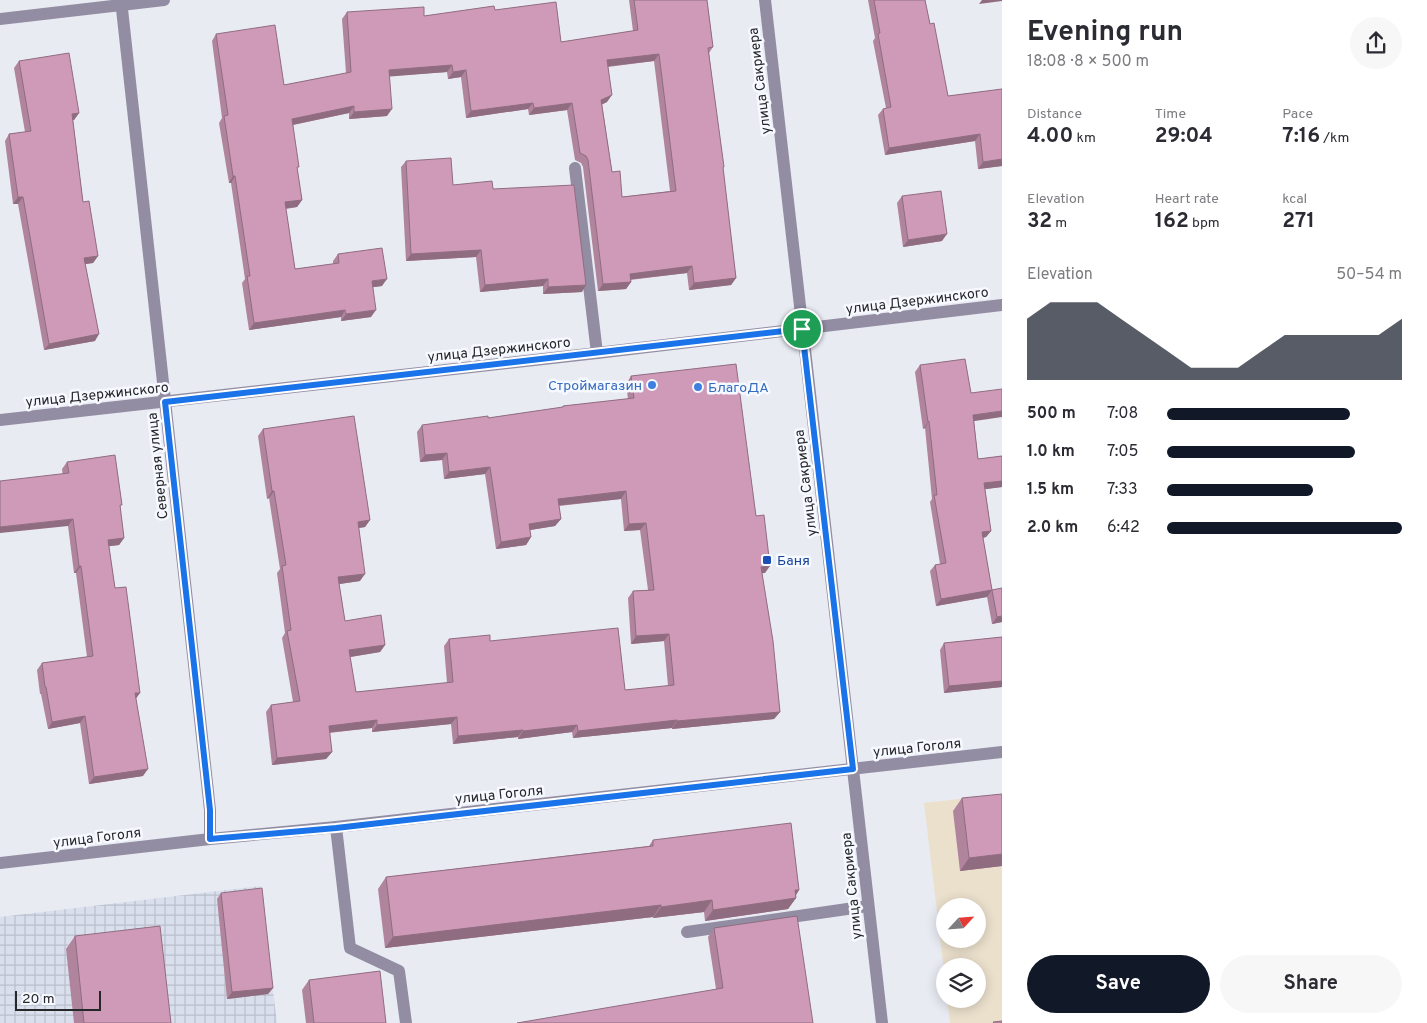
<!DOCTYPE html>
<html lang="en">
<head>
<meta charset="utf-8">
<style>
  body { margin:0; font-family:Overpass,sans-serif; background:#f7f7f7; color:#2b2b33; height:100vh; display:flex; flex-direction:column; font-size:19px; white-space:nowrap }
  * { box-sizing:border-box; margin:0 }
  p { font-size:16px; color:#7c7c81 }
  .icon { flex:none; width:28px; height:28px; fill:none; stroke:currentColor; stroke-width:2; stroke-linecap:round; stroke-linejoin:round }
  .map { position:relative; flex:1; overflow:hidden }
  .side { display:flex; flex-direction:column; background:#fff; width:425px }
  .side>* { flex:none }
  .needle { width:32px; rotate:64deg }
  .fabs { position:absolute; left:936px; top:898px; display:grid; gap:10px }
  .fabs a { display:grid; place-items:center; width:50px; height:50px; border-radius:50%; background:#fff; box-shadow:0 2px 12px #0003; font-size:25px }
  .scale { position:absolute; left:15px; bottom:12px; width:86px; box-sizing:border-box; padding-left:5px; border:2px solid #26272a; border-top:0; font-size:14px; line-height:18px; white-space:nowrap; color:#26272a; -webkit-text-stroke:4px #f6f9ff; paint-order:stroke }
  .pin { position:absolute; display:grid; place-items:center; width:42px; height:42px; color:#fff; margin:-21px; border:2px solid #fff; border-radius:50%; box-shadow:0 1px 5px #0007 }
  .round { display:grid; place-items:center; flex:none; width:52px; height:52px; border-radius:26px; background:#f7f7f7 }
  .overview { display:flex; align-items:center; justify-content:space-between; height:85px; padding:0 25px }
  h1 { font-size:28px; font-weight:700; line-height:38px }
  .metrics { display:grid; grid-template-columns:repeat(3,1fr); gap:8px; height:85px; padding:5px 25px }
  .metrics div { display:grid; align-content:center }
  .metrics b { font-size:21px; font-weight:700 }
  .metrics small { font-size:14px; font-weight:400 }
  .metrics p { font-size:14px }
  .chart { height:140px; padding:10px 25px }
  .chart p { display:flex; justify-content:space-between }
  .chart svg { width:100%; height:90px; margin-top:5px; fill:#111827; opacity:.7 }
  .cta { display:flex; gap:10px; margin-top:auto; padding:10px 25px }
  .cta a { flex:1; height:58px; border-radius:30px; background:#111827; color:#fff; font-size:20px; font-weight:700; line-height:58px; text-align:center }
  .cta a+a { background:#f7f7f7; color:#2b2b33 }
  ul { padding:0 25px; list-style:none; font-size:16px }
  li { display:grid; grid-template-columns:80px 60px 1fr; align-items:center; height:38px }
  li i { height:12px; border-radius:6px; background:#111827 }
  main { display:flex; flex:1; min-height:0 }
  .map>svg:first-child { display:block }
  .industrial { fill:url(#industrial-grid) }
  .education { fill:#ebe0cc; fill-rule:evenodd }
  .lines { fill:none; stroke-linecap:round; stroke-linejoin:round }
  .service { stroke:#938da3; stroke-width:12 }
  .minor { stroke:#938da3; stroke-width:12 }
  .tertiary { stroke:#938da3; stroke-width:12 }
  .wall { fill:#b1849d; fill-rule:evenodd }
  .shaded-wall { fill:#906c80 }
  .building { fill:#ce9ab7; stroke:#906c80; fill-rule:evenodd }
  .route-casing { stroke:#fff; stroke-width:10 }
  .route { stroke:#1a73e8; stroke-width:6 }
  .shop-dot { fill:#3f7fe0; stroke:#f6f9ff; stroke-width:2 }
  .transit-dot { fill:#1a4fb4; stroke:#f6f9ff; stroke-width:2 }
  .labels { text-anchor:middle; stroke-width:5; stroke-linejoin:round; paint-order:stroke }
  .street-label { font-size:14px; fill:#26272a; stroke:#f6f9ff }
  .shop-label { font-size:14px; fill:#366cbe; stroke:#f6f9ff; text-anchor:end }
  .transit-label { font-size:14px; fill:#164399; stroke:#f6f9ff; text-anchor:start }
</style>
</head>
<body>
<main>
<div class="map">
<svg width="1002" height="1023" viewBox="0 0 1002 1023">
  <defs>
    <pattern id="industrial-grid" width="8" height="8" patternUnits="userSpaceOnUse" patternTransform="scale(1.25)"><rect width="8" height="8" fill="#d9dfed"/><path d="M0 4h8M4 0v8" fill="none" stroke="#babfcb"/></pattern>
  </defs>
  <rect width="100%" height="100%" fill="#e9ebf3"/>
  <path class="industrial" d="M260,886L277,1023H0V917Z"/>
  <path class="education" d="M1002,794V1023H950L947,999H978V966H945V979L924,803ZM945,906H978V939H945Z"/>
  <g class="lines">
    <path class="service" d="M575,168L597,353
      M336,827L350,948L399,971L406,1023
      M687,932L868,906"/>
    <path class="minor" d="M121,0L210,810V839
      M0,19L164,0
      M0,420L597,353L1002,305
      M0,863L210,839L336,827L1002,752"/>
    <path class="tertiary" d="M765,0L882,1023"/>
  </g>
  <path class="wall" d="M629,0H707L713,47L709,53L736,278L731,285L689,290L687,273L630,280L631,282L626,289L598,291L583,167L581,163L575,160L567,110L529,115L528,109L466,118L461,77L448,79L447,72L389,76L387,116L349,119V113L293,125L297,169L302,200L297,207L286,209L295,269L333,264V261L338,254L382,286L373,287L371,317L341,321V317L249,330L242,283L245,279L231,183H229L219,123L222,118L212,41L216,34L284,85L346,73L342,19L347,12L424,16L495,10L561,42L633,31ZM654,61L670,191L622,197L612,172L602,104L607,102L608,67Z
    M868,0H925L930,24L948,96L1002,89V166L978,169L975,141L885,155L878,115L883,109L886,108L873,41L875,38Z
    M19,61L79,113L74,120H73L83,202L98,256L93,263L85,264L95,341L44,350L18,204H13L5,141L9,134L25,132L14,68Z
    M406,161L453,185L493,189L582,292L543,294V286L480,292L476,257L406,261L401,167Z
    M902,196L942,241L903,247L897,203Z
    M920,365L974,421L978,459L1002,456V487L985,489L991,531L986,537L983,538L992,590L1002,622L992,624L987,597L936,606L930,571L935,565L940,564L930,502L932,499L925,428L923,429L915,372Z
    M631,376L756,516L765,573H762L780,712L774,719L672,729V728L573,738L572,732L518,739V737L453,744L451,724L372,732V728L329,733L332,752L326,759L272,765L266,712L271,705L293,702L282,638L285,633L277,573L280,569L269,498L267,499L258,436L263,429L370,520L365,527L359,528L360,581L339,584L345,621L385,645L380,652L350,657L356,692L447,683L444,646L449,639L490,641L625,690L668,686L664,641L631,644L628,598L633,591L648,590L640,530L624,531L621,499L559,506L561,519L555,526L530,530L531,537L526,545L496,549L485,474L444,479L442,460L420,462L417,432L422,425L488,418L562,408L563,406L628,399L626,384Z
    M67,462L120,508L124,538L119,545L109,546L115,588L136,699L143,776L89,784L80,723L48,729L41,694H40L37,670L42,663L87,657L76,573H74L68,526L62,469Z
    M1002,637V687L944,693L940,650L944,643Z
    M962,798L1002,866L960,871L953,811Z
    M653,840L799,890L796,895V898L788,909L705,921L704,912L653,918V917L385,948L378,889L386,877L649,846Z
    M221,893L273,988L268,994L227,999L217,899Z
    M714,928L813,1023L716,989L708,937Z
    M75,936L171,1023H74L66,949Z
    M309,980L386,1023H306L302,990Z"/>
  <path class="shaded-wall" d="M982,0H1002V1L979,4Z
    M659,54L654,61L602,67L607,60Z
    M452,65L447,72L384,77L389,70Z
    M466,70L461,77L448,79L453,72Z
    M612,95L607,102L597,107L601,100Z
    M533,103L528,109L466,118L471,111Z
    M572,103L567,110L529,115L534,108Z
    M354,106L349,113L287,126L292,119Z
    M392,109L387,116L349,119L354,112Z
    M79,113L74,120L67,121L72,114Z
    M980,134L975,141L885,155L889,148Z
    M1002,159V166L978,169L983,162Z
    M233,176H235L231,183H229Z
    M18,197H23L18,204H13Z
    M302,200L297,207L280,209L285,202Z
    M947,234L942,241L903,247L908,240Z
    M481,250L476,257L406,261L411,254Z
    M98,256L93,263L79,265L84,258Z
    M692,266L687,273L625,280L630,274Z
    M736,278L731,285L689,290L694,283Z
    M387,279L382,286L367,288L372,281Z
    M548,279L543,286L480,292L485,285Z
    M631,282L626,289L598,291L603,284Z
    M586,285L582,292L543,294L548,287Z
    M345,310L341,317L249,330L254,323Z
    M376,310L371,317L341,321L346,314Z
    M99,334L95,341L44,350L49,344Z
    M1002,411V417L968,422L973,415Z
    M929,421L925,428L923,429L928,422Z
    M447,453L442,460L420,462L425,455Z
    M490,467L485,474L444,479L449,472Z
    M1002,481V487L979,490L984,483Z
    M272,491H274L269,498L267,499Z
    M626,491L621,499L553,506L558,499Z
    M73,519L68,526L0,533V527Z
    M561,519L555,526L524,531L529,524Z
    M370,520L365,527L352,529L358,522Z
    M646,523L640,530L624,531L629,524Z
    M991,531L986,537L977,539L982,532Z
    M531,537L526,545L496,549L501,542Z
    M124,538L119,545L103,547L108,540Z
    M79,566H81L76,573H74Z
    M770,566L765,573L756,574L761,567Z
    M365,574L360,581L333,585L338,577Z
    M992,590L987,597L936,606L941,599Z
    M1002,616V622L992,624L997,617Z
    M669,634L664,641L631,644L636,636Z
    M385,645L380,652L344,658L349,650Z
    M1002,681V687L944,693L949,686Z
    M135,693H140L135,700Z
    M780,712L774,719L672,729L677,721Z
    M85,716L80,723L48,729L52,722Z
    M457,717L451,724L372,732L377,725Z
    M377,720L372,728L324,733L329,726Z
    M677,720L672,728L573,738L578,731Z
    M577,725L572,732L518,739L523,731Z
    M523,730L518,737L453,744L458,736Z
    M332,752L326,759L272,765L277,758Z
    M148,769L143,776L89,784L94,777Z
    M1002,854V866L960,871L969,858Z
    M795,890H799L794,898H796L788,909L705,921L713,910Z
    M712,900L704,912L653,918L661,907Z
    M661,905L653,917L385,948L393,937Z
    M273,988L268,994L227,999L232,992Z"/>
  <path class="building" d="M634,0H707L713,47L708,48L724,167H723L736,278L694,283L692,266L630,274L631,282L603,284L588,160L586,156L580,153L572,103L534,108L533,103L471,111L466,70L453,72L452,65L389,70L392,109L354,112V106L292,119L299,167H297L302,200L285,202L295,269L339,263L338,254L382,248L387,279L372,281L376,310L346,314L345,310L254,323L247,276H250L235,176H233L224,116L228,115L216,34L275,25L284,85L351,72L347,12L424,7V16L494,6L495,10L556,2L561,42L638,30ZM659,54L676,191L622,197L620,171L612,172L601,100L612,95L607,60Z
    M874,0H925L930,24L934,23L948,96L1002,89V159L983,162L980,134L889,148L883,109L891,107L878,34L880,33Z
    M69,53L79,113L72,114L83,202L89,201L98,256L84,258L99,334L49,344L23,197H18L9,134L31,131L19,61Z
    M451,158L453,185L492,181L493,189L574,185L586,285L548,287V279L485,285L481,250L411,254L406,161Z
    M941,191L947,234L908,240L902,196Z
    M965,359L971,393L1002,389V411L973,415L978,459L1002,456V481L984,483L991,531L982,532L992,590L941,599L935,565L946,563L934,495H937L929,421L928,422L920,365Z
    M736,364L756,516L764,515L770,566L761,567L773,641L780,712L677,721V720L578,731L577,725L523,731V730L458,736L457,717L377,725V720L329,726L332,752L277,758L271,705L300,701L287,631L291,630L282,566L286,565L274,491H272L263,429L354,416L370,520L358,522L365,574L338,577L345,621L381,615L385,645L349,650L356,692L453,682L449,639L490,635V641L618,628L625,690L674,685L669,634L636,636L633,591L654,590L646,523L629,524L626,491L558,499L561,519L529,524L531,537L501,542L490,467L449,472L447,453L425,455L422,425L488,416V418L563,407V406L634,398L631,376Z
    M115,455L122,505H120L124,538L108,540L115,588L126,587L140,693H135L148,769L94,777L85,716L52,722L46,687H45L42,663L93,656L81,566H79L73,519L0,527V481L69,473L67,462Z
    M1002,588V616L997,617L992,590Z
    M1002,637V681L949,686L944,643Z
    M1002,794V854L969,858L962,798Z
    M791,823L799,890H795L796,898L713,910L712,900L661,907V905L393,937L386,877L653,846V840Z
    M262,888L273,988L232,992L221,893Z
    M797,916L813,1023H517L723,988L714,928Z
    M160,926L171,1023H84L75,936Z
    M380,971L386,1023H314L309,980Z
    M1002,1021V1023H994L993,1022Z"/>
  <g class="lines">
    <defs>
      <path id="route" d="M802,329L853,769L336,828L210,839V810L165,402Z"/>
    </defs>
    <use href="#route" class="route-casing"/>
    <use href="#route" class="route"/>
  </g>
  <g class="shop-dot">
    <circle cx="652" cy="385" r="5"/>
    <circle cx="698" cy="387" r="5"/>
  </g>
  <rect class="transit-dot" x="762" y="555" width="10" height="10" rx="2.5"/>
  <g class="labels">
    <g class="street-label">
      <text transform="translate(759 81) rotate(-97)" y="5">улица Сакриера</text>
      <text transform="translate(917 300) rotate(-7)" y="5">улица Дзержинского</text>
      <text transform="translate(499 349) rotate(-6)" y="5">улица Дзержинского</text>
      <text transform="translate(97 394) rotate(-6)" y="5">улица Дзержинского</text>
      <text transform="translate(157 466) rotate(-96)" y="5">Северная улица</text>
      <text transform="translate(805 483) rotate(-97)" y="5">улица Сакриера</text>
      <text transform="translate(917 747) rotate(-6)" y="5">улица Гоголя</text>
      <text transform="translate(499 794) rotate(-6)" y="5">улица Гоголя</text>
      <text transform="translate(97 837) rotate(-7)" y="5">улица Гоголя</text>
      <text transform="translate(851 886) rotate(-96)" y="5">улица Сакриера</text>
    </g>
    <g class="shop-label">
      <text x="642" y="390">Строймагазин</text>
      <text x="708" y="392" text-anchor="start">БлагоДА</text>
    </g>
    <g class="transit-label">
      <text x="777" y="565">Баня</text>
    </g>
  </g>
</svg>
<div class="fabs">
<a><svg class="needle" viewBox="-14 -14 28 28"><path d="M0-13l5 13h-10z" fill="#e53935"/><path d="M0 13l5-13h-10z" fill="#7c7c81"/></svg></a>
<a><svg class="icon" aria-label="layers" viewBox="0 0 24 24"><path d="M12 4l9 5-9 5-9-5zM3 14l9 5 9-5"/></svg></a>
</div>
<div class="scale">20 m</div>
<div class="pin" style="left:802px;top:329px;background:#1e9e55"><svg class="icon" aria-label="arrive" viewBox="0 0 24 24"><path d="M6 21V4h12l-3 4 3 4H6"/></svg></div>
</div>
<section class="side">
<div class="overview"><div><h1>Evening run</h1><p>18:08 · 8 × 500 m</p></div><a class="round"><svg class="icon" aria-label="share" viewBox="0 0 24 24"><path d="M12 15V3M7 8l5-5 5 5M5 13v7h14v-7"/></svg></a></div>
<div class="metrics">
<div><p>Distance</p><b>4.00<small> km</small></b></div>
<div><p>Time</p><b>29:04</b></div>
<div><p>Pace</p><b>7:16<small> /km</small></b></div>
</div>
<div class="metrics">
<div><p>Elevation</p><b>32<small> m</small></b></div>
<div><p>Heart rate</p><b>162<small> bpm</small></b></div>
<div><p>kcal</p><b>271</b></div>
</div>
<div class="chart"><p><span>Elevation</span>50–54 m</p>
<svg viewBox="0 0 160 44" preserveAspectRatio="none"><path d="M0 44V14L10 6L20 6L30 6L40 14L50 22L60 30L70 38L80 38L90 38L100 30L110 22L120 22L130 22L140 22L150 22L160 14V44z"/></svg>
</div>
<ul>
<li><b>500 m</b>7:08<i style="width:78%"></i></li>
<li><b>1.0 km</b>7:05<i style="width:80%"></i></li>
<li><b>1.5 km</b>7:33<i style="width:62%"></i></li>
<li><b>2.0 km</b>6:42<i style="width:100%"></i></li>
</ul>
<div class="cta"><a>Save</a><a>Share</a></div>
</section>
</main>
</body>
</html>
